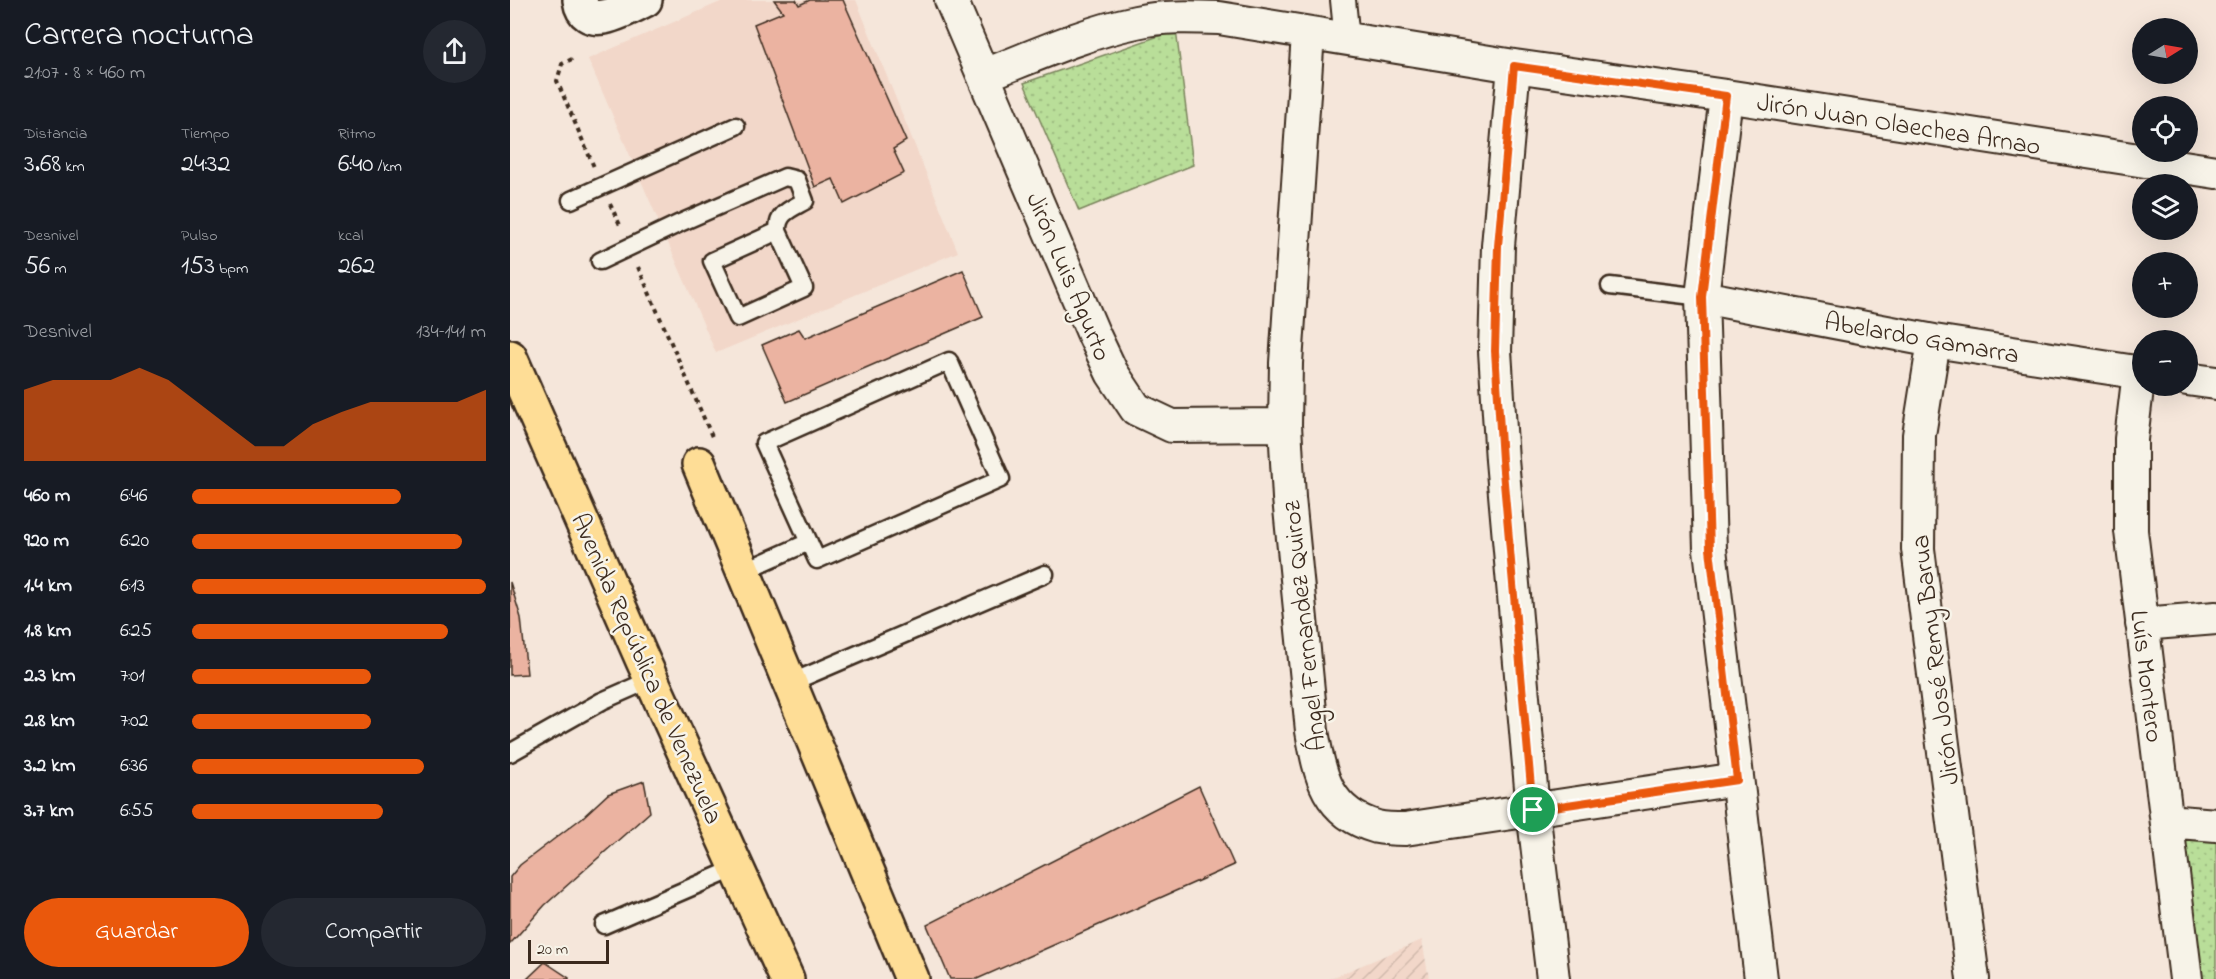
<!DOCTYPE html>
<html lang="es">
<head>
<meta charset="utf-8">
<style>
  body { margin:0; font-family:"Indie Flower",sans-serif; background:#242831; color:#f1f3f6; height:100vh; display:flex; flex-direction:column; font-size:22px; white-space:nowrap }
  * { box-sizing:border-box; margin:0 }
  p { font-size:20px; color:#9ea1a6 }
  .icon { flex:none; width:33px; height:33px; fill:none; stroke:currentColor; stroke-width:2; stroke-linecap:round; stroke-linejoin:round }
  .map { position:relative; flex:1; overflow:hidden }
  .sheet { display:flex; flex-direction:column; background:#171b24; width:510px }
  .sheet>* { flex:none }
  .needle { width:39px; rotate:79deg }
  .buttons { position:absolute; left:1622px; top:18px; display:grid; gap:12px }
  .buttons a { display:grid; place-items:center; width:66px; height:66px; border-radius:50%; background:#171b24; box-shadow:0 6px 24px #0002; font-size:30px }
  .scale { position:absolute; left:18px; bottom:15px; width:81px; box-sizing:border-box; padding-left:6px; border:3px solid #3b2a1e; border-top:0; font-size:16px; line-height:21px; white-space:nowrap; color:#3b2a1e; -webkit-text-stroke:4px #f7f3e8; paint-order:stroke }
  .pin { position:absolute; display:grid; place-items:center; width:51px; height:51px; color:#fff; margin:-26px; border:3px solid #fff; border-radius:50%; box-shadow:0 2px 6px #0007 }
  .round { display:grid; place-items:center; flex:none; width:63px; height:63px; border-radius:32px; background:#242831 }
  .overview { display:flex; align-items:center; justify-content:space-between; height:102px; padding:0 24px }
  h1 { font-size:33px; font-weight:600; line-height:45px }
  .figures { display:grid; grid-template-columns:repeat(3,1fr); gap:9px; height:102px; padding:6px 24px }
  .figures div { display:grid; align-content:center }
  .figures b { font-size:26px; font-weight:600 }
  .figures small { font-size:16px; font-weight:400 }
  .figures p { font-size:16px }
  .chart { height:168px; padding:12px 24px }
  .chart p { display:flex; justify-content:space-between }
  .chart svg { width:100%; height:108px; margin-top:6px; fill:#ea580c; opacity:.7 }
  .button { display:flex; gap:12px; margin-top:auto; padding:12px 24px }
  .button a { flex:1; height:69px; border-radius:36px; background:#ea580c; color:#fff; font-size:24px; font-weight:600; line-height:69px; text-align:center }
  .button a+a { background:#242831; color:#f1f3f6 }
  ul { padding:0 24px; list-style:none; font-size:20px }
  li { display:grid; grid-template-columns:96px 72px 1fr; align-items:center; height:45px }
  li i { height:15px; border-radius:8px; background:#ea580c }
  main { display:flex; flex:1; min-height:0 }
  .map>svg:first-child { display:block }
  .built { fill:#f2d7c9 }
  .industrial { fill:url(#industrial-furrows) }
  .park { fill:url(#park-dots); stroke:#7a845c; stroke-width:1.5 }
  .building { fill:#ebb3a1; stroke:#3b2a1e; stroke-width:1.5 }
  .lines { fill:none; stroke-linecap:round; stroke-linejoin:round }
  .service-casing { stroke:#3b2a1e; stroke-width:21 }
  .pedestrian-casing { stroke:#3b2a1e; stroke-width:28 }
  .minor-casing { stroke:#3b2a1e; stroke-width:36 }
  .secondary-casing { stroke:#3b2a1e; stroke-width:38 }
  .primary-casing { stroke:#3b2a1e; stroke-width:38 }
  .path { stroke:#3b2a1e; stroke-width:4; stroke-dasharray:4.5 4.5; stroke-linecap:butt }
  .service { stroke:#f7f3e8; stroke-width:16 }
  .pedestrian { stroke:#f7f3e8; stroke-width:24 }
  .minor { stroke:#f7f3e8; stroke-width:32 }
  .secondary { stroke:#f7f3e8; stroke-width:33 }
  .primary { stroke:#fedd96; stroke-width:33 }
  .route-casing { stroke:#fff; stroke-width:12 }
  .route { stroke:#ea580c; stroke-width:8 }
  .labels { text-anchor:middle; stroke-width:5; stroke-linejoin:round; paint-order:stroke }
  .street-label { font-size:26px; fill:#3b2a1e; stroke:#f7f3e8 }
</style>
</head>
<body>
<main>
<section class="sheet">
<div class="overview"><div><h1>Carrera nocturna</h1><p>21:07 · 8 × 460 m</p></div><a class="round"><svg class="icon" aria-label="share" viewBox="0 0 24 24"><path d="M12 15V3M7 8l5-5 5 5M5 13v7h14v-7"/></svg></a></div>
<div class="figures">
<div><p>Distancia</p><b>3.68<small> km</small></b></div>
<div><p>Tiempo</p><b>24:32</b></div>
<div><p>Ritmo</p><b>6:40<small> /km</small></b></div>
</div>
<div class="figures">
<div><p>Desnivel</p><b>56<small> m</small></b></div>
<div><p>Pulso</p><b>153<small> bpm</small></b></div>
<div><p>kcal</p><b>262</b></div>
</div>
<div class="chart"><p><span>Desnivel</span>134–141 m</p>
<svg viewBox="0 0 160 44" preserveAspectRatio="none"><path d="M0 44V15L10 11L20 11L30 11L40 6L50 11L60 20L70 29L80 38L90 38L100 29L110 24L120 20L130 20L140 20L150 20L160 15V44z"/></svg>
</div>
<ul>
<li><b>460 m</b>6:46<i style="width:71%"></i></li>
<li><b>920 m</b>6:20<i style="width:92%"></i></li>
<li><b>1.4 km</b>6:13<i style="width:100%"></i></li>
<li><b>1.8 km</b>6:25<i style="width:87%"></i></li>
<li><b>2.3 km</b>7:01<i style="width:61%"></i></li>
<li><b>2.8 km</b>7:02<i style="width:61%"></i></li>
<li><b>3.2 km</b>6:36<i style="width:79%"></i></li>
<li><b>3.7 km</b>6:55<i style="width:65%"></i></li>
</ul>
<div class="button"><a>Guardar</a><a>Compartir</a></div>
</section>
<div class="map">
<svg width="1706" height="979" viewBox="0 0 1706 979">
  <defs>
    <pattern id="industrial-furrows" width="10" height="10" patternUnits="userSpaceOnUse" patternTransform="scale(1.5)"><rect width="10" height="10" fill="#f2d7c9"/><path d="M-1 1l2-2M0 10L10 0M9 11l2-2" fill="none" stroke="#d0b9ac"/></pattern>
    <pattern id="park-dots" width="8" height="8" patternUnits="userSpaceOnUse" patternTransform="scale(1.5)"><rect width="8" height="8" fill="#b9de99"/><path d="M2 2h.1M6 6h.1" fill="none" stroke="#a0bf83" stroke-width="1.8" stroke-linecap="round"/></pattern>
  </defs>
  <rect width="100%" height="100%" fill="#f5e6da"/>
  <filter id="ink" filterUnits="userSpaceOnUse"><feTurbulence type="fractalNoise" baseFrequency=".0167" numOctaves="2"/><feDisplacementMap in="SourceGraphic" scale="12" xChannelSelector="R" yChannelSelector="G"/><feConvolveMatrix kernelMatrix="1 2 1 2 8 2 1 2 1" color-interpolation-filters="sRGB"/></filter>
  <g filter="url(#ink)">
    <path class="built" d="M215,0H346L448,252L206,353L78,59Z"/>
    <path class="industrial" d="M912,940L919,979H819Z"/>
    <path class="park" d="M666,30L683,165L569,211L514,83Z
      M1706,831V979H1685L1670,841L1677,835Z"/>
    <path class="building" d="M264,0H286L289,5L300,0H333L396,141L383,149L394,173L334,204L323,179L305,187L244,24L273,12Z
      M453,270L473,317L277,402L252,345L289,329L295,338Z
      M0,582L11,618L17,674L0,675Z
      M134,781L140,812L35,905L0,944V877L10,865L73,817L98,794Z
      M689,786L724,865L467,979H440L417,925Z
      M35,962L59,978V979H17Z"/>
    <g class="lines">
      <defs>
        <path id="service" d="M61,200L226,126
          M90,261L170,223L275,177L287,180L295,201C281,209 267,213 268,231L294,288L228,318L202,261L268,231
          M1100,286L1192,297
          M439,361L491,479L307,560L254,443Z
          M234,571L299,542
          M280,683L535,574
          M0,753L92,701L142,679
          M94,925L226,868"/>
        <path id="pedestrian" d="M833,0L837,40"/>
        <path id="minor" d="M441,0L584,335L602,373L626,409L662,426L775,425
          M798,34L776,363L775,425L779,498L802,731C810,776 817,813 867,827C876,829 886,829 895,829L1227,779
          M1004,66L988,246L985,351L992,460L1023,810L1043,979
          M475,75C524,56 574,33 626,22C653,16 681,17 709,18L1004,66L1216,96L1706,172
          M1216,96L1192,297L1200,549L1251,979
          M1192,297L1424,341L1632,373
          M1424,341L1409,435L1408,549L1463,979
          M1629,372L1621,439V531L1676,979
          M1677,379L1706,383
          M1632,624L1706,618
          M1657,821L1706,825"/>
        <path id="secondary" d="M70,0C75,35 117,8 135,0"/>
        <path id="primary" d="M0,357L133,661L277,979
          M189,464L402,979"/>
      </defs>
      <use href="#service" class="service-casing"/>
      <use href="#pedestrian" class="pedestrian-casing"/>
      <use href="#minor" class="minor-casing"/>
      <use href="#secondary" class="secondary-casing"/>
      <use href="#primary" class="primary-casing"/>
      <path class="path" d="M62,59L52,64L47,81L84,167
        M100,204L111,227
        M128,267L203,439"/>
      <use href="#service" class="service"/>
      <use href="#pedestrian" class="pedestrian"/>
      <use href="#minor" class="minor"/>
      <use href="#secondary" class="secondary"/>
      <use href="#primary" class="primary"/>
    </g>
  </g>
  <g class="lines" filter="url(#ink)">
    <defs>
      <path id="route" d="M1004,66L1216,96L1192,297L1200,549L1227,780L1023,810L992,460L985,351L988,246Z"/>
    </defs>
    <use href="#route" class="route-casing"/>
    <use href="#route" class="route"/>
  </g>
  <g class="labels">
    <g class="street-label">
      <text transform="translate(1389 123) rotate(9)" y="9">Jirón Juan Olaechea Arnao</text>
      <text transform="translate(560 276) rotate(67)" y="9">Jirón Luis Agurto</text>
      <text transform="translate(1412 337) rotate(10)" y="9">Abelardo Gamarra</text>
      <text transform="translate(793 626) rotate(-96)" y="9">Ángel Fernandez Quiroz</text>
      <text transform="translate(1424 660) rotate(-97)" y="9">Jirón José Remy Barua</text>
      <text transform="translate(138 668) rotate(66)" y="9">Avenida República de Venezuela</text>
      <text transform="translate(1638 676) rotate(83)" y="9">Luís Montero</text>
    </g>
  </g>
</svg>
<div class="buttons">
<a><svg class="needle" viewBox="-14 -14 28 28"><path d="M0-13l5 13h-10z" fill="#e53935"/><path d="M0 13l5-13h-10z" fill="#9ea1a6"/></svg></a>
<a><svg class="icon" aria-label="locate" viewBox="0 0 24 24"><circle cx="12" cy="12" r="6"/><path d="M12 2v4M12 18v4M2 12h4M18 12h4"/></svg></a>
<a><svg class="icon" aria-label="layers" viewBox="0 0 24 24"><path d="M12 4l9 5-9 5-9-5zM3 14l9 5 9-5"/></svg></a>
<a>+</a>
<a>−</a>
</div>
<div class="scale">20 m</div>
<div class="pin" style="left:1023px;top:810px;background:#1e9e55"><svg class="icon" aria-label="arrive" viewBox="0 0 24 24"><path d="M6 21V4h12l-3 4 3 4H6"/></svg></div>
</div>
</main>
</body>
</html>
